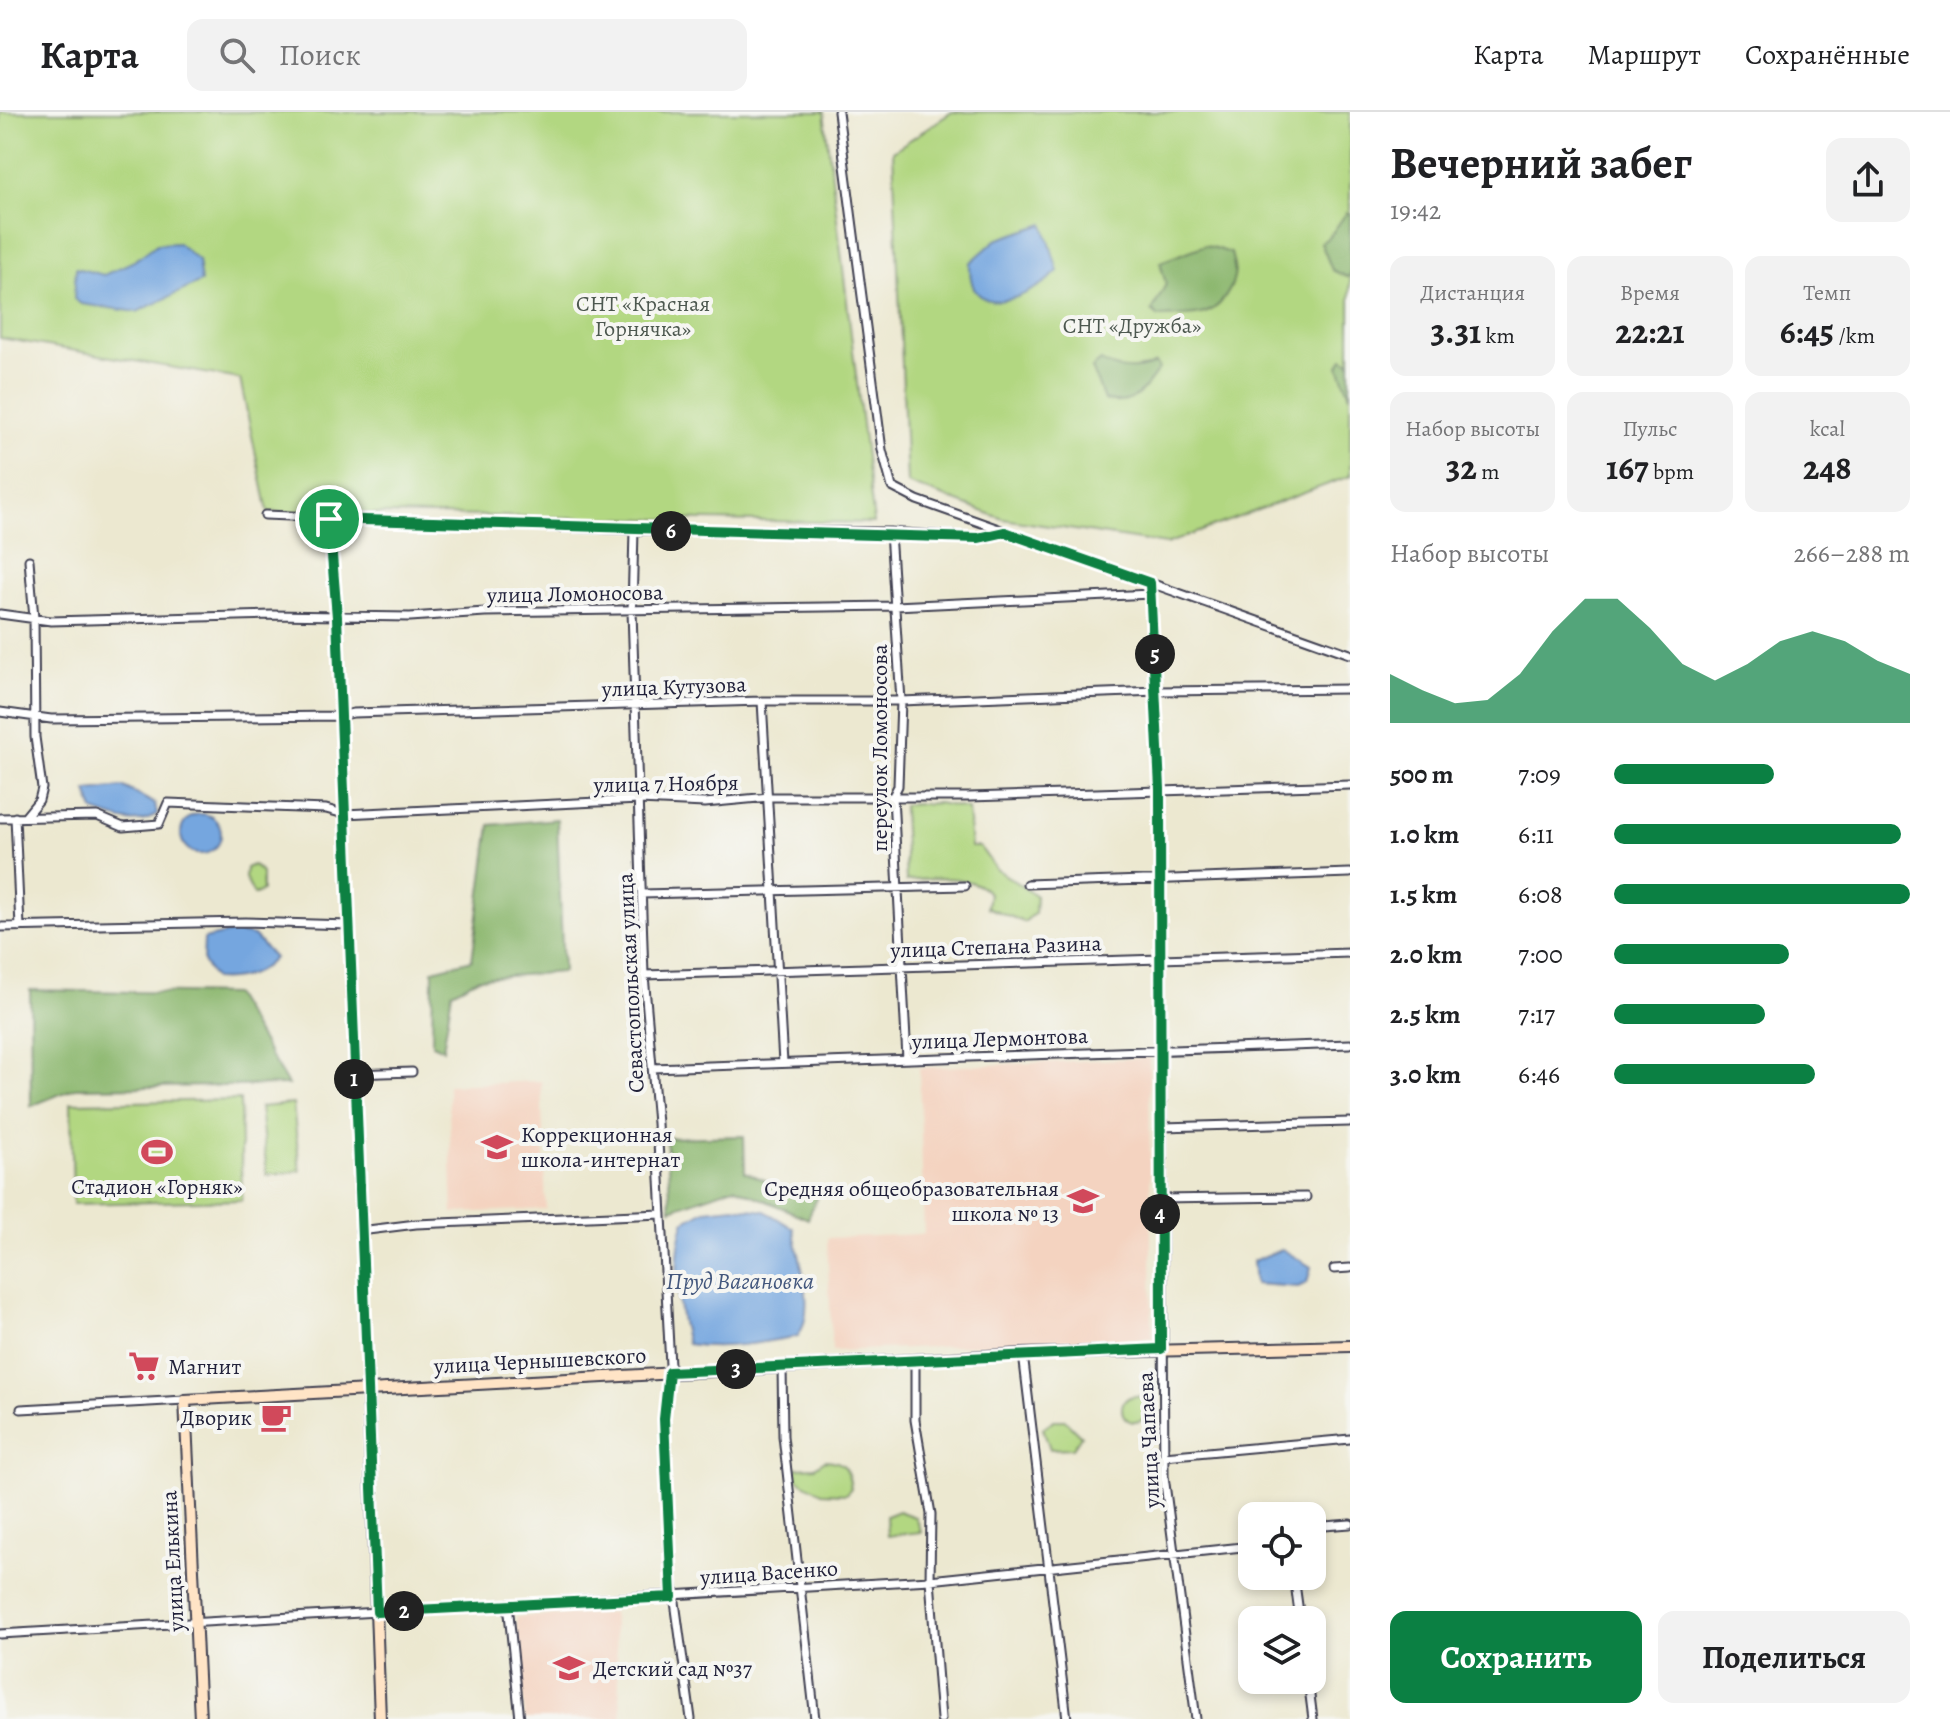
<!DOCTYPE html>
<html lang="ru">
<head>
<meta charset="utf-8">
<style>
  body { margin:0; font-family:Alegreya,serif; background:#f2f2f2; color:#202124; height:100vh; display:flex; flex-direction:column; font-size:30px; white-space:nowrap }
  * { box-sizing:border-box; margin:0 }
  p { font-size:26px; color:#757577 }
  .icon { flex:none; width:44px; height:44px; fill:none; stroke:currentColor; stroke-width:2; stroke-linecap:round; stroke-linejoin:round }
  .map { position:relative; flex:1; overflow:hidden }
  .sheet { display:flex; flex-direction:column; background:#fff; width:600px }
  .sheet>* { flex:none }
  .tools { position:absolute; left:1238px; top:1390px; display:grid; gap:16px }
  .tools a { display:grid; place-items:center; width:88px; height:88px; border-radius:16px; background:#fff; box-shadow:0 4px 12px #0003; font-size:40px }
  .pin { position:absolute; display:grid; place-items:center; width:68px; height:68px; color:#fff; margin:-34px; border:4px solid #fff; border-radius:50%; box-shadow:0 2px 8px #0007 }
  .km { position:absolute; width:40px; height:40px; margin:-20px; border-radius:50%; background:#222; color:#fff; font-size:22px; line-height:40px; text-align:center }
  .round { display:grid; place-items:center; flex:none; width:84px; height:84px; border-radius:16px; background:#f2f2f2 }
  .overview { display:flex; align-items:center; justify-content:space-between; height:136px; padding:0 40px }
  h1 { font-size:44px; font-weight:600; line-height:60px }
  .metrics { display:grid; grid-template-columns:repeat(3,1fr); gap:12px; height:136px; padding:8px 40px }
  .metrics div { display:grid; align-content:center; border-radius:16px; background:#f2f2f2; text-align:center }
  .metrics b { font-size:34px; font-weight:600 }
  .metrics small { font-size:22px; font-weight:400 }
  .metrics p { font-size:22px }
  .chart { height:224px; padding:16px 40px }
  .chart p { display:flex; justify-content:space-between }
  .chart svg { width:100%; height:144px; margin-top:8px; fill:#0b8043; opacity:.7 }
  .action { display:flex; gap:16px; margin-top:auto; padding:16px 40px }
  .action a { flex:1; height:92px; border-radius:16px; background:#0b8043; color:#fff; font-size:32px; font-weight:600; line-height:92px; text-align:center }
  .action a+a { background:#f2f2f2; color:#202124 }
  ul { padding:0 40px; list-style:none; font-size:26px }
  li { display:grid; grid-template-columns:128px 96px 1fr; align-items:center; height:60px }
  li i { height:20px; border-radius:10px; background:#0b8043 }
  header { display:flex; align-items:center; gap:48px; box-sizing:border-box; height:112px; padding:0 40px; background:#fff; border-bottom:2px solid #e0e0e0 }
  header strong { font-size:38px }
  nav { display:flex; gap:44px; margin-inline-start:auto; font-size:28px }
  .search { width:560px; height:72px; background:#f2f2f2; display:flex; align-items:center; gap:20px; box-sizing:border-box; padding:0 28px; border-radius:16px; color:#757577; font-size:30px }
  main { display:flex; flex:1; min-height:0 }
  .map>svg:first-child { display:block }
  .built { fill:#f4d3c0 }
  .green { fill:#b2d781; stroke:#6a7c5e; stroke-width:2 }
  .forest { fill:#8db86f; stroke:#586d55; stroke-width:2 }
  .water { fill:#74a6df; stroke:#4b648d; stroke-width:2 }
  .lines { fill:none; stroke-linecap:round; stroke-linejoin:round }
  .street-casing { stroke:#404051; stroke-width:11 }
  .secondary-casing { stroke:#404051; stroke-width:14 }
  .street { stroke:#fff; stroke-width:7 }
  .secondary { stroke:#ffe4c6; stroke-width:10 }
  .route-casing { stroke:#fff; stroke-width:16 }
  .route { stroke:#0b8043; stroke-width:10 }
  .labels { text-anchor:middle; stroke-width:8; stroke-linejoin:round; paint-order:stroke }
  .park-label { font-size:22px; fill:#4d5850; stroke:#f6f6f2 }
  .street-label { font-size:22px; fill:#22223b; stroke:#f6f6f2 }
  .poi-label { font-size:22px; fill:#22223b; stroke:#f6f6f2; text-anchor:start }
  .water-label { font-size:24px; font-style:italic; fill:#43577d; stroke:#f6f6f2 }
</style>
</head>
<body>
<header>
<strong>Карта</strong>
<div class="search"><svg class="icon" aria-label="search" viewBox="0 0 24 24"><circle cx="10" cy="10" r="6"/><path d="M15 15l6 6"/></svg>Поиск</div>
<nav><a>Карта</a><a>Маршрут</a><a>Сохранённые</a></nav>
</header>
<main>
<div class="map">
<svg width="1350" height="1607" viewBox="0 0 1350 1607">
  <rect width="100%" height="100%" fill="#f6f6f2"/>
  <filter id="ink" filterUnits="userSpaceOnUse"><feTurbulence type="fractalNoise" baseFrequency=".0125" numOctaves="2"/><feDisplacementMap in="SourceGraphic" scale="16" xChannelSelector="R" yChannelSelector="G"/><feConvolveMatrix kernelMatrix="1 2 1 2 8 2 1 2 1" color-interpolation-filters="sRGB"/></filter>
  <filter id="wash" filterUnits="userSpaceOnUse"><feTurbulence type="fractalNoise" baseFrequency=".006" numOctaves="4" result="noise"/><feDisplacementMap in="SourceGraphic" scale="32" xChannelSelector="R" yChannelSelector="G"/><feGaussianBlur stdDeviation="1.8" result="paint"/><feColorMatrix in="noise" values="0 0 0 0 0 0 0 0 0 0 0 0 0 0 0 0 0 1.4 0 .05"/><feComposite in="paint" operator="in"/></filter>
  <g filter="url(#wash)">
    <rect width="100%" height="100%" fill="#ece8d0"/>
    <path class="built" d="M1149,946L1152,1226L832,1239L827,1126L924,1122L919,956Z
      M541,969L546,1097L453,1101L448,973Z
      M613,1501L622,1607H525L516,1505Z"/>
    <path class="green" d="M0,0H824L874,411L268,400L240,267L0,226Z
      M952,0H1350V364L1166,432L1003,407L907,371L893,39Z
      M938,691L968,697L971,735H980L995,756L1036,784L1035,801L1024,810L987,795L989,781C969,761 932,766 906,769L903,693Z
      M253,753L262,761V779L254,783L245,766L246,756Z
      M240,988L242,1088L73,1092L71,991Z
      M293,992L300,1059L267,1063L260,995Z
      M1122 1297a13 13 0 1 1 26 0a13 13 0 1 1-26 0Z
      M1054,1308H1065L1081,1324L1073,1336L1050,1337L1043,1316Z
      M825,1348C846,1349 848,1356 851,1376L846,1382L822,1381L797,1367L796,1356L815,1355Z
      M898,1399L915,1405L921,1420L887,1424L886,1404Z"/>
    <path class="forest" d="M1347,100L1350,102V163L1347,165L1332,158L1321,131L1330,124Z
      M1205,133L1231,141C1235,157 1237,162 1230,177C1214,209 1191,203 1159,205L1152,199L1166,172L1160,150Z
      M1343,246L1350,250V284L1339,254Z
      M1101,249C1117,259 1139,260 1156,251L1159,257C1145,277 1132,297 1104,288L1092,256Z
      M557,707L563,860L479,866L452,880L443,937L432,932L433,858L472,848L490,713Z
      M30,878L233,882L288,973L75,976L31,994Z
      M744,1024L745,1060L796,1081L819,1079L808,1107L734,1075L671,1097L666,1026Z"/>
    <path class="water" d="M1044,112L1058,159C1032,185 967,214 970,151L996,128Z
      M178,131L198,148L201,170L137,200L81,192L74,187L76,156L104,163L134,149L157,132Z
      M124,675L155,692L157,702C139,717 114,706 94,699L87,679Z
      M181 722a20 20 0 1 1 40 0a20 20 0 1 1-40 0Z
      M234,820L254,824L274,846C258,864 238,869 214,867L203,850L204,827Z
      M734,1095L765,1099L793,1116C799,1147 817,1197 798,1224C761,1231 724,1238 687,1232C676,1191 673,1150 684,1110L705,1098Z
      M1282,1137L1311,1155L1307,1171L1298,1175L1255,1172L1253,1149Z"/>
  </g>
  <g filter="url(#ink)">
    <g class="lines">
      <defs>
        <path id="street" d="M838,0L882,338L892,375L917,388L1350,542
          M265,403L634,418L890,420L978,426L1003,420
          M329,407L337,505L368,1278
          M634,418L632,499L644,863L657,1011L670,1253L664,1307L670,1453L691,1607
          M890,420L901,589L898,674L893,684L907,947
          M1150,471L1160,677L1164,1364L1196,1607
          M0,502L51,509L272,503L410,505L485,500L895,494L1151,482
          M762,589L783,951
          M0,600L51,607L340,604L353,601L762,589H901L1157,579L1350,577
          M15,705L20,815
          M25,705L39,688L42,676L35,625L34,506L29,448
          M0,706L97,704L123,715L159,712L168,691L326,697L344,702L639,688L705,691L769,685H969L1350,673
          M1027,772L1350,761
          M642,782L965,774
          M0,815L245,810L349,813
          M644,863L1350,841
          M652,956L1350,932
          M354,962L412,960
          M1162,1015L1350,1010
          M1160,1087L1306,1085
          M360,1119L416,1112L662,1102
          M1334,1157L1350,1156
          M1023,1242L1067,1607
          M915,1247V1308L931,1402L930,1468L941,1607
          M782,1254L783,1324L815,1607
          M21,1297L185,1288
          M1164,1344L1350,1327
          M1312,1415L1350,1412
          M1294,1464L1300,1508
          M508,1492L520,1607
          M0,1522L930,1468L1252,1434
          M1308,1568L1313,1607"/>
        <path id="secondary" d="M368,1278L380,1607
          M200,1607L185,1288L1023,1242L1350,1234"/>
      </defs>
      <use href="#street" class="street-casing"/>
      <use href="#secondary" class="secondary-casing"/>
      <use href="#street" class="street"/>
      <use href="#secondary" class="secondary"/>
    </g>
  </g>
  <g class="lines" filter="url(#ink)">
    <defs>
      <path id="route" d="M329,407L978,426L1005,420L1150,471L1160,677L1161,1237L669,1260L664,1307L672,1485L377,1500L337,505Z"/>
    </defs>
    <use href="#route" class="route-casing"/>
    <use href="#route" class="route"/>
  </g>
  <defs>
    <symbol id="school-bare" viewBox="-9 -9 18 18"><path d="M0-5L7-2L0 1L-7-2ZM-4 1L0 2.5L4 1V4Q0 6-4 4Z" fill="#d1495b" stroke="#f6f6f2" stroke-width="2.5" paint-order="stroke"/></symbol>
    <symbol id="stadium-bare" viewBox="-9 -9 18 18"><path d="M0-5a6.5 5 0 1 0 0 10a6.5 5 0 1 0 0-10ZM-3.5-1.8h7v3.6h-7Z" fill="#d1495b" stroke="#f6f6f2" stroke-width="2.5" paint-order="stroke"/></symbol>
    <symbol id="supermarket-bare" viewBox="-9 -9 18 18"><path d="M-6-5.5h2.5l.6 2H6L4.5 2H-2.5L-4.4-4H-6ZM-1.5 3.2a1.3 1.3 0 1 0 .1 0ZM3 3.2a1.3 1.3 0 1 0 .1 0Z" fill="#d1495b" stroke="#f6f6f2" stroke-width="2.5" paint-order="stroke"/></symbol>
    <symbol id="cafe-bare" viewBox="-9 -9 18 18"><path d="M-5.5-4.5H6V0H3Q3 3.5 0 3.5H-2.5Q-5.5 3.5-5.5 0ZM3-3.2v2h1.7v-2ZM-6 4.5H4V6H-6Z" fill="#d1495b" stroke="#f6f6f2" stroke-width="2.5" paint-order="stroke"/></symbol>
  </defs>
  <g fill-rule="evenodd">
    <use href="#school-bare" x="475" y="1013" width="44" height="44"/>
    <use href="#stadium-bare" x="135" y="1018" width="44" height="44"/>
    <use href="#school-bare" x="1061" y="1067" width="44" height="44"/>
    <use href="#supermarket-bare" x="122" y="1232" width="44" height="44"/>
    <use href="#cafe-bare" x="254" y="1283" width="44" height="44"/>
    <use href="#school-bare" x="547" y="1534" width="44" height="44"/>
  </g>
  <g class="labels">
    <g class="park-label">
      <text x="643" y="199">СНТ «Красная<tspan x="643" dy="25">Горнячка»</tspan></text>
      <text x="1132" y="221">СНТ «Дружба»</text>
    </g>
    <g class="street-label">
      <text transform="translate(575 481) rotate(-1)" y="8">улица Ломоносова</text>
      <text transform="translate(674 574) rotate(-2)" y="8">улица Кутузова</text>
      <text transform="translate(879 636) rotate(-90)" y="8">переулок Ломоносова</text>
      <text transform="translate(666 671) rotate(-1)" y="8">улица 7 Ноября</text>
      <text transform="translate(996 834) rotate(-2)" y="8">улица Степана Разина</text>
      <text transform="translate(630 871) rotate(-93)" y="8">Севастопольская улица</text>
      <text transform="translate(1000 926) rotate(-2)" y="8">улица Лермонтова</text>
      <text transform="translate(540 1248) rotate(-3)" y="8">улица Чернышевского</text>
      <text transform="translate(1148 1328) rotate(-93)" y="8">улица Чапаева</text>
      <text transform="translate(172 1449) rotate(-93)" y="8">улица Елькина</text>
      <text transform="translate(769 1460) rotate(-4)" y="8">улица Васенко</text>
    </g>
    <g class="poi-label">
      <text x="521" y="1030">Коррекционная<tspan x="521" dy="25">школа-интернат</tspan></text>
      <text x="157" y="1082" text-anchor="middle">Стадион «Горняк»</text>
      <text x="1059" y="1084" text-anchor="end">Средняя общеобразовательная<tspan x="1059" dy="25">школа № 13</tspan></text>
      <text x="168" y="1262">Магнит</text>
      <text x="252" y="1313" text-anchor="end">Дворик</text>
      <text x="593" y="1564">Детский сад №37</text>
    </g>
    <g class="water-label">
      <text x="740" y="1177">Пруд Вагановка</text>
    </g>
  </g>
</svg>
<div class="tools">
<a><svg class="icon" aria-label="locate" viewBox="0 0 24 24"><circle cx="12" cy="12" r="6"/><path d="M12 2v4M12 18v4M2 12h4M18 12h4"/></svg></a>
<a><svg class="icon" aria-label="layers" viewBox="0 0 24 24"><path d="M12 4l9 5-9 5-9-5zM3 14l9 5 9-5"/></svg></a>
</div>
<div class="pin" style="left:329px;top:407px;background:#1e9e55"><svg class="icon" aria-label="arrive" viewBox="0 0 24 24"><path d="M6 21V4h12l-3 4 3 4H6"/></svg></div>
<b class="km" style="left:354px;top:967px">1</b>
<b class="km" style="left:404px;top:1499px">2</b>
<b class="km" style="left:736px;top:1257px">3</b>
<b class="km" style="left:1160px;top:1102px">4</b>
<b class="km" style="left:1155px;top:542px">5</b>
<b class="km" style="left:671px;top:419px">6</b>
</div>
<section class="sheet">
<div class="overview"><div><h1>Вечерний забег</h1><p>19:42</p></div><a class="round"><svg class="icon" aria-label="share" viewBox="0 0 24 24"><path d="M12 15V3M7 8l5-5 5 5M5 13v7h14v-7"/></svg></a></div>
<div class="metrics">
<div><p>Дистанция</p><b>3.31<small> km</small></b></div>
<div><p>Время</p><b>22:21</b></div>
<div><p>Темп</p><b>6:45<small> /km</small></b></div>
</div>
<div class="metrics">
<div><p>Набор высоты</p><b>32<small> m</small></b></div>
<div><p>Пульс</p><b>167<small> bpm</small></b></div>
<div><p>kcal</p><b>248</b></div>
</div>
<div class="chart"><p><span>Набор высоты</span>266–288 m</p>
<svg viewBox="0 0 160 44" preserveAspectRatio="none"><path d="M0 44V29L10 34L20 38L30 37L40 29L50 16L60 6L70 6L80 15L90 26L100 31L110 26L120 19L130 16L140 19L150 25L160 29V44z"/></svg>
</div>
<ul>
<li><b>500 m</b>7:09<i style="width:54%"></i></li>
<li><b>1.0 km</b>6:11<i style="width:97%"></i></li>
<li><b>1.5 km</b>6:08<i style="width:100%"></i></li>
<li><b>2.0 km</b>7:00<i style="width:59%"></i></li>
<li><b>2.5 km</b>7:17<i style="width:51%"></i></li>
<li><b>3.0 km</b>6:46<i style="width:68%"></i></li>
</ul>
<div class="action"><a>Сохранить</a><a>Поделиться</a></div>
</section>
</main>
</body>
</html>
